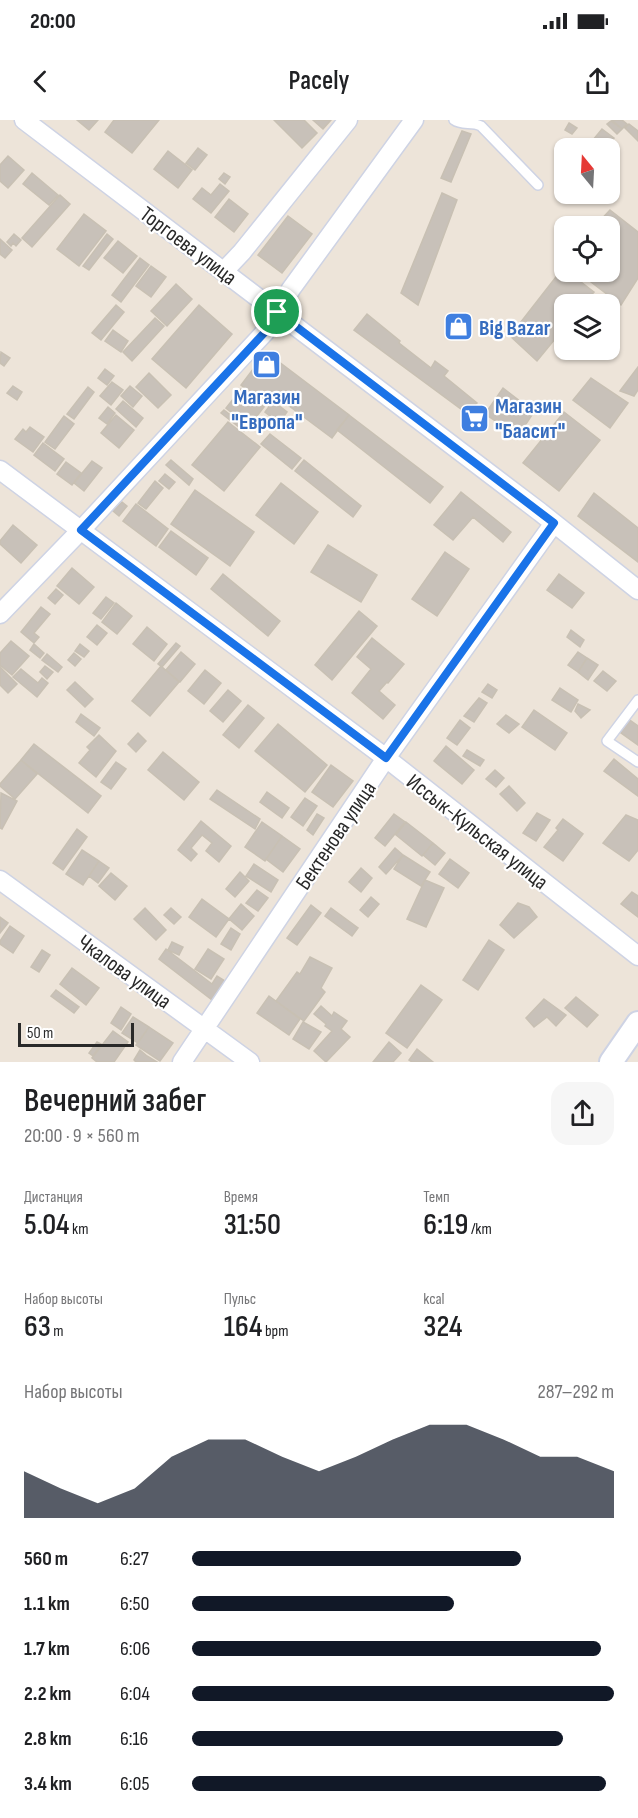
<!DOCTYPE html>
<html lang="ru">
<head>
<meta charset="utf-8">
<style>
  body { margin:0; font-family:"Sofia Sans Condensed",sans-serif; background:#f6f6f6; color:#202124; height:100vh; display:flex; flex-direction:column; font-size:22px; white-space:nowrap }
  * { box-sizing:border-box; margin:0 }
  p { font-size:20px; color:#757577 }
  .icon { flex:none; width:33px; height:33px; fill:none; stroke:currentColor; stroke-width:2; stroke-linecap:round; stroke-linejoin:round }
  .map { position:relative; height:942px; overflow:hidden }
  .panel { display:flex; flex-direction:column; background:#fff; flex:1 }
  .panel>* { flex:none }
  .needle { width:39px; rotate:342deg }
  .controls { position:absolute; left:554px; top:18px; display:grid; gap:12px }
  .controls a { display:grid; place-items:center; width:66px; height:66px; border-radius:12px; background:#fff; box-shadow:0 2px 4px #0004; font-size:30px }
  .scale { position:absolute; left:18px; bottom:15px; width:116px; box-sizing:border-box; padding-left:6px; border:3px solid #292929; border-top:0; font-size:16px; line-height:21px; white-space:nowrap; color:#292929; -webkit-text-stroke:4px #fff; paint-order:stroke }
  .pin { position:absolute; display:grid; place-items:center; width:51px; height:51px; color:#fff; margin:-26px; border:3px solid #fff; border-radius:50%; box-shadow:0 2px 6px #0007 }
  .round { display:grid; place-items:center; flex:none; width:63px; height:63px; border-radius:18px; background:#f6f6f6 }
  .summary { display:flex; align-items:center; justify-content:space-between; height:102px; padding:0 24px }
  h1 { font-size:33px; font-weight:600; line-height:45px }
  .stats { display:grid; grid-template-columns:repeat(3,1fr); gap:9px; height:102px; padding:6px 24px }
  .stats div { display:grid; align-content:center }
  .stats b { font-size:30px; font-weight:600 }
  .stats small { font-size:16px; font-weight:400 }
  .stats p { font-size:16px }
  .chart { height:168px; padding:12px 24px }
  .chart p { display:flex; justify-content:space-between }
  .chart svg { width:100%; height:108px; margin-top:6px; fill:#111827; opacity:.7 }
  ul { padding:0 24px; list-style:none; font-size:20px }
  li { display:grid; grid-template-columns:96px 72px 1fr; align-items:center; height:45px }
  li i { height:15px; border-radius:8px; background:#111827 }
  .status { display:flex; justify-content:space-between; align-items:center; height:42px; padding:0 30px; background:#fff; direction:ltr }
  .status svg { height:16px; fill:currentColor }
  header { display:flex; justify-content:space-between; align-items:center; height:78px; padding:0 24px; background:#fff; font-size:27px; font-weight:600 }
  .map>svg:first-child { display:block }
  .building { fill:#c8c1b9; stroke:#c8c0b3; stroke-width:1.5 }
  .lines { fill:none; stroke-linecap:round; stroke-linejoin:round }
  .service-casing { stroke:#ced3e4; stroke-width:12 }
  .minor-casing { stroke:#ced3e4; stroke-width:21 }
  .tertiary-casing { stroke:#ced3e4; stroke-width:26 }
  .service { stroke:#fff; stroke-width:9 }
  .minor { stroke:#fff; stroke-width:18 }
  .tertiary { stroke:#fff; stroke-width:22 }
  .route-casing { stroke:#fff; stroke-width:12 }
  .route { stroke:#1a73e8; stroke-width:8 }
  .labels { text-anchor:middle; stroke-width:4.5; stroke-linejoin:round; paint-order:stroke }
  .street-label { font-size:22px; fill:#292929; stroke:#fff }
  .shop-label { font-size:22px; font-weight:bold; fill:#366cbe; stroke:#fff; text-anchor:start }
</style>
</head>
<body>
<div class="status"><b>20:00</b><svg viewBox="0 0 49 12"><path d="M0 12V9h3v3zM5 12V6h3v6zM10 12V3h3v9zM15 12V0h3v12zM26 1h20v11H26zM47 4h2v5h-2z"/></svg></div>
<header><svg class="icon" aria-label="back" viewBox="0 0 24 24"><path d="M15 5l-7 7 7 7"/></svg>Pacely<svg class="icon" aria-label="share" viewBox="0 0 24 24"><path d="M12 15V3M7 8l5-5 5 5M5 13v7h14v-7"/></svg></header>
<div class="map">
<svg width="638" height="942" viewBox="0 0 638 942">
  <rect width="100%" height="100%" fill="#ede4d9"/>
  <path class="building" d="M77,0H98L89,10Z
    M114,0H159L132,33L105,12Z
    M274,0H304L317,13L302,28Z
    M313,0H331L323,9Z
    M612,0H622L627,4L622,9Z
    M611,1L622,9L617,14L607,4Z
    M569,3L577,8L572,14L565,10Z
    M629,4L638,11V21L625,8Z
    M602,9L614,18L604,28H601L593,20Z
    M462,11L471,14L451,62L441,58Z
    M198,28L207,35L195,50L186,43Z
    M168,31L192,50L178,68L154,49Z
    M8,36L24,50L8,68L0,61V45Z
    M32,53L58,75L49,85L23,64Z
    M224,53L230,57L225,64L219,59Z
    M220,64L229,71L211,93L193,79L202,68L211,75Z
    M442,73L457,80L418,185L401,173Z
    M60,75L70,84L32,127L22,118Z
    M229,79L248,94L234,112L215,97Z
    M610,90L638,112V158L621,185L578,152H609V106H595Z
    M84,94L106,111L79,146L57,129Z
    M288,96L312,114L282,153L258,135Z
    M14,114L21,120L16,126L13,123L11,126L7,122Z
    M107,114L113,119L89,150L83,146Z
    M0,119L12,130L5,138L0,134Z
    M118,121L137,136L123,153L104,138Z
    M140,138L149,145L121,182L112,175Z
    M151,146L166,157L151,177L136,166Z
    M563,148L564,152H568L594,172L583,184H564V208L537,241L510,216Z
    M176,164L192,179L167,206L151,191Z
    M116,185L124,192L101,220L92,213Z
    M199,185L232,214L186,268L152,239Z
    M367,194L400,221L399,223L431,248L435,241L448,251L444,256L477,283L465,292L354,210Z
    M155,198L164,206L132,241L123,232Z
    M113,210L128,221L121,232L105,221Z
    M1,232L10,238L4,246L0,243Z
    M266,232L349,295L332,318L273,274L266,284L241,265Z
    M638,247V270L634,276L620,271Z
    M105,249L114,256L107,265L98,258Z
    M149,253L171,275L158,288L136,267Z
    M591,258L628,283L610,308L573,280Z
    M112,262L123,270L111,285L100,276Z
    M13,266L22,272L17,280L7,273Z
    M130,266L142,276L133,287L121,276Z
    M88,267L94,272L74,299L67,294Z
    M503,268L534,292L518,316L485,294Z
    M241,269L264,287L249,306L226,288Z
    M123,281L143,298L136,307L116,289Z
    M273,281L287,292L279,303L265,292Z
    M108,287L115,293L107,304L99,298Z
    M224,290L247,308L244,311L221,293Z
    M564,292L600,320L559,371L523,343Z
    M116,295L134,310L119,328L101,313Z
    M349,295L443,367L430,383L337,310Z
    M64,296L74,304L55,329L45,322Z
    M228,302L260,327L224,371L192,345Z
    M30,307L44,317L33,332L15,319L23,309L26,312Z
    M270,314L301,338L292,349L261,324Z
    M43,323L64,339L55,351L34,335Z
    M171,340L193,359L189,365L166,345Z
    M304,340L361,386L353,397L295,351Z
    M92,341L102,348L84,371L74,363Z
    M66,342L81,353L72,365L57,354Z
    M165,354L175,362L169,369L159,361Z
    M155,361L163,368L146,389L138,383Z
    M281,363L318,392L294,424L256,395Z
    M195,370L254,412L230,446L171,404Z
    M461,372L511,412L503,422L473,397L453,420L434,405Z
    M594,373L638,408V442L578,396Z
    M122,382L127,386L119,396L113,391Z
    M136,384L168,409L156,426L123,401Z
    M13,405L37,425L21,443L0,424V421Z
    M171,411L208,438L196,455L159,427Z
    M328,425L377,455L361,482L311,452Z
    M445,432L469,449L437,496L412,479Z
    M72,448L94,467L79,484L57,466Z
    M223,454L280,501L268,516L211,469Z
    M559,454L584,473L572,488L547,470Z
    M56,469L63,475L55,484L48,478Z
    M106,477L114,483L101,499L93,493Z
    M116,483L132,496L117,514L102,502Z
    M41,487L50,494L34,513L39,517L34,523L21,512Z
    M359,491L377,506L332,560L315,545Z
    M97,505L107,513L97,525L87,517Z
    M147,507L167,524L154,541L133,524Z
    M571,510L584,520L580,527L567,517Z
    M372,518L404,544L388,563L387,562L379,571L395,585L383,599L352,573L371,549L357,537Z
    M11,521L29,536L12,555L0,545V533Z
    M176,523L180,526L162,547L158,544Z
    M34,524L44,533L40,538L30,530Z
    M80,524L89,531L84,537L75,531Z
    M181,532L195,544L180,562L166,550Z
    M578,532L587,538L578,552L568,545Z
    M74,533L81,539L75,546L68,540Z
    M47,534L62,547L58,552L42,540Z
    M587,538L598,545L588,560L578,552Z
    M45,546L53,552L47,559L40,552Z
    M161,546L179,562L150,596L132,581Z
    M0,547L17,564L8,573L0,565Z
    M21,549L38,563L42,558L48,563L37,577L13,557Z
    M205,550L221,563L204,584L188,571Z
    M603,551L616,561L607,571L594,561Z
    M75,562L93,579L85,587L67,570Z
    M488,564L497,570L492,578L482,572Z
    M560,568L578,580L571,592L552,580Z
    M228,570L241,581L223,602L210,591Z
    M479,578L487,583L474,602L464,596Z
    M578,584L590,590L581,598L575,591Z
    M248,585L264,598L239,628L223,615Z
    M534,590L567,613L555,630L522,607Z
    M81,594L100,608L94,616L76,602Z
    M506,595L519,604L509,613L497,604Z
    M627,598L638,606V625L617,610Z
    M460,600L470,608L457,625L447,618Z
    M278,604L327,645L305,672L255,631Z
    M138,613L146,621L136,632L128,624Z
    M99,615L116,631L96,657L79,643L90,630L87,627Z
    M34,624L101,676L88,693L21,640Z
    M446,626L474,650L462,664L434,641Z
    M467,630L484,640L480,646L463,636Z
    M163,632L199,662L184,680L148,650Z
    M614,639L638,659V676L604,651Z
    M21,640L37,654L15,679L0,666V664Z
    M116,642L126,649L111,669L101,662Z
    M331,645L353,661L333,687L312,672Z
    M495,650L504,658L496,667L486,659Z
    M509,666L525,683L517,691L500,674Z
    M217,670L260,699L255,709L210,679Z
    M267,672L289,688L282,698L260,682Z
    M1,673L17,681L2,709L0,708Z
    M305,678L317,686L303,706L291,697Z
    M537,693L550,700L536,721L523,713Z
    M317,694L324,698L313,715L307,710Z
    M394,694L405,702L385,726L375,718Z
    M626,695L638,700V730L629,741L603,723Z
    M563,699L583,714L563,741L544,727L558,710L556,708Z
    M201,701L231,726L219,742L206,731L212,723L202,715L191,728L197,734L191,741L178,730Z
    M262,702L282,716L265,741L245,727Z
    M406,702L433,723L422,736L396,715Z
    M77,709L87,717L63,750L53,743Z
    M282,716L300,729L283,752L266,739Z
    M433,723L445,733L435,745L423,735Z
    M395,728L403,735L386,754L379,747Z
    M82,730L99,741L83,765L66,754Z
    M403,735L430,752L421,766L394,749Z
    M450,739L469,753L458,768L439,754Z
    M99,741L109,748L98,763L89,756Z
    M254,744L278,760L271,772L246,756Z
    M361,748L372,758L361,772L349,762Z
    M240,752L249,761L235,777L226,769Z
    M111,753L127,766L115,780L99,766Z
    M425,760L444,768L426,807L407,799Z
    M257,770L268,778L258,791L246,783Z
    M632,772L638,776V797L621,784Z
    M371,777L379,784L368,797L360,790Z
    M202,779L229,799L216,817L189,797Z
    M518,783L529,787L537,797L514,818L500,805Z
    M241,784L254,796L242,810L229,799Z
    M311,785L321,793L297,825L287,818Z
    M145,788L166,810L156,820L134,799Z
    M171,788L181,797L174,804L164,795Z
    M331,788L358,808L352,816L325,796Z
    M0,797L8,803L0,813Z
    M10,806L24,816L13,833L0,824V821Z
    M231,808L240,814L231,830L221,824Z
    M489,820L504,830L478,870L463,860Z
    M172,822L183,827L179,835L168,830Z
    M166,829L212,864L217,856L225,861L212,880L159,839Z
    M208,829L224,839L211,859L195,849Z
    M42,830L50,835L39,852L31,847Z
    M310,837L332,848L321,868L325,872L304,901L276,881L297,852L300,854Z
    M72,848L99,868L86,885L60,864Z
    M421,865L442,880L407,928L386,913Z
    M56,870L79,887L74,893L51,876Z
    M269,876L300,899L289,915L257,893Z
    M576,877L598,895L587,907L565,888Z
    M544,879L566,895L556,906L547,897L534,907L526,898Z
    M321,886L332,896L334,892L347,901L341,909L350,917L326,942L314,931L332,911L325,906L326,904L314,894Z
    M121,887L131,894L121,910L111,903Z
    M133,897L149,907L138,923L122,913Z
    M303,902L321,912L309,929L293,919Z
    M149,907L173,923L160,941L136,925Z
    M113,911L128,922L114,942H97L92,938Z
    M97,922L101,924L93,936L89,933Z
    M389,922L401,933L393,942H373Z
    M417,929L433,942H412L409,940Z
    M140,930L147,936L157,942H136L134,940Z"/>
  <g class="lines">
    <defs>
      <path id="service" d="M454,0C462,6 472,1 481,6L538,65
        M638,580L607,621L638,642"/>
      <path id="minor" d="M24,0L540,392L638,470
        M224,151L242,132L348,0
        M0,350L386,638L638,836
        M0,494L81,410L265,212L291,169L414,0
        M0,760L250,942
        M182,942L386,638L554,403"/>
      <path id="tertiary" d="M611,942L638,903"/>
    </defs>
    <use href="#service" class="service-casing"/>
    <use href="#minor" class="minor-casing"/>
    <use href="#tertiary" class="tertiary-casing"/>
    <use href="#service" class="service"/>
    <use href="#minor" class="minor"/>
    <use href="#tertiary" class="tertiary"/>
  </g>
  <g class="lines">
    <defs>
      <path id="route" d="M277,192L554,403L386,638L81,410L265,212Z"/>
    </defs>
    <use href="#route" class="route-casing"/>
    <use href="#route" class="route"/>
  </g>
  <defs>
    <symbol id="shop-square" viewBox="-11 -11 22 22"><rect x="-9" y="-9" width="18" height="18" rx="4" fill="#3f7fe0" stroke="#fff"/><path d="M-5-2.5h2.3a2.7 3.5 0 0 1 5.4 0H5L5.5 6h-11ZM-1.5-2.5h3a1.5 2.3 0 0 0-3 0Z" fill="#fff"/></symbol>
    <symbol id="supermarket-square" viewBox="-11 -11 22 22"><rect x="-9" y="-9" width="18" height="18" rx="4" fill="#3f7fe0" stroke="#fff"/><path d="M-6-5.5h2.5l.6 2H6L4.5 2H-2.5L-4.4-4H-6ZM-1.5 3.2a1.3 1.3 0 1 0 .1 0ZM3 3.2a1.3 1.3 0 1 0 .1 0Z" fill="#fff"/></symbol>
  </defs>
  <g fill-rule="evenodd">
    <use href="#shop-square" x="442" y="190" width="33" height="33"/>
    <use href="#shop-square" x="250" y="228" width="33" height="33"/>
    <use href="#supermarket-square" x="458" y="282" width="33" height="33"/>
  </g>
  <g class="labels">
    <g class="street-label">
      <text transform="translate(189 125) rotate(37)" y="8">Торгоева улица</text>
      <text transform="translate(478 711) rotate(38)" y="8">Иссык-Кульская улица</text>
      <text transform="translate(335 715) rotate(-56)" y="8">Бектенова улица</text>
      <text transform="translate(125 851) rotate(36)" y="8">Чкалова улица</text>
    </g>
    <g class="shop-label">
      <text x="479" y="215">Big Bazar</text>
      <text x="267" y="284" text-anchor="middle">Магазин<tspan x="267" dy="25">"Европа"</tspan></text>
      <text x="495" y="293">Магазин<tspan x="495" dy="25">"Баасит"</tspan></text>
    </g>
  </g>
</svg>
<div class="controls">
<a><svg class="needle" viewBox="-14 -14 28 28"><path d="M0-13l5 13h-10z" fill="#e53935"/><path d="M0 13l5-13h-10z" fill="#757577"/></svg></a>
<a><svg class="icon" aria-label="locate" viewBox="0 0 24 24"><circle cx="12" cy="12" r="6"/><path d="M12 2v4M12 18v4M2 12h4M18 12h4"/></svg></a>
<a><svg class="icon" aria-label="layers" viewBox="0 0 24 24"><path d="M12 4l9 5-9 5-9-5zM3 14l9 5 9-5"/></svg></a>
</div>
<div class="scale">50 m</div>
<div class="pin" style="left:277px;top:192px;background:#1e9e55"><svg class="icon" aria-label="arrive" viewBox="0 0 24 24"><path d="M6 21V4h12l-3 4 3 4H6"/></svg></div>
</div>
<section class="panel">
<div class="summary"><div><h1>Вечерний забег</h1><p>20:00 · 9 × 560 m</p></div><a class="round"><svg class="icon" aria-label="share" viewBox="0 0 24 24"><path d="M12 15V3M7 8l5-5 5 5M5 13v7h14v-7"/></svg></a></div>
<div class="stats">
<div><p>Дистанция</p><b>5.04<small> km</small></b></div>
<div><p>Время</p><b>31:50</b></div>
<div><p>Темп</p><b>6:19<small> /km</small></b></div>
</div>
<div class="stats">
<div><p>Набор высоты</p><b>63<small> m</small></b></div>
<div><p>Пульс</p><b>164<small> bpm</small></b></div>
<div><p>kcal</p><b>324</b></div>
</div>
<div class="chart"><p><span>Набор высоты</span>287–292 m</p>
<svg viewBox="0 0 160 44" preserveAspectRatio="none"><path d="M0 44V25L10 32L20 38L30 32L40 19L50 12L60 12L70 19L80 25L90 19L100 12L110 6L120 6L130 12L140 19L150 19L160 25V44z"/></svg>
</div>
<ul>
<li><b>560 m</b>6:27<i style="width:78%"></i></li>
<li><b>1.1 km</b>6:50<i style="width:62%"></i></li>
<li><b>1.7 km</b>6:06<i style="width:97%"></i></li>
<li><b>2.2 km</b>6:04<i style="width:100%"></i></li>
<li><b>2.8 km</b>6:16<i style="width:88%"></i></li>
<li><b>3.4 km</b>6:05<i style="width:98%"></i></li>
</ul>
</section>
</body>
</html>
